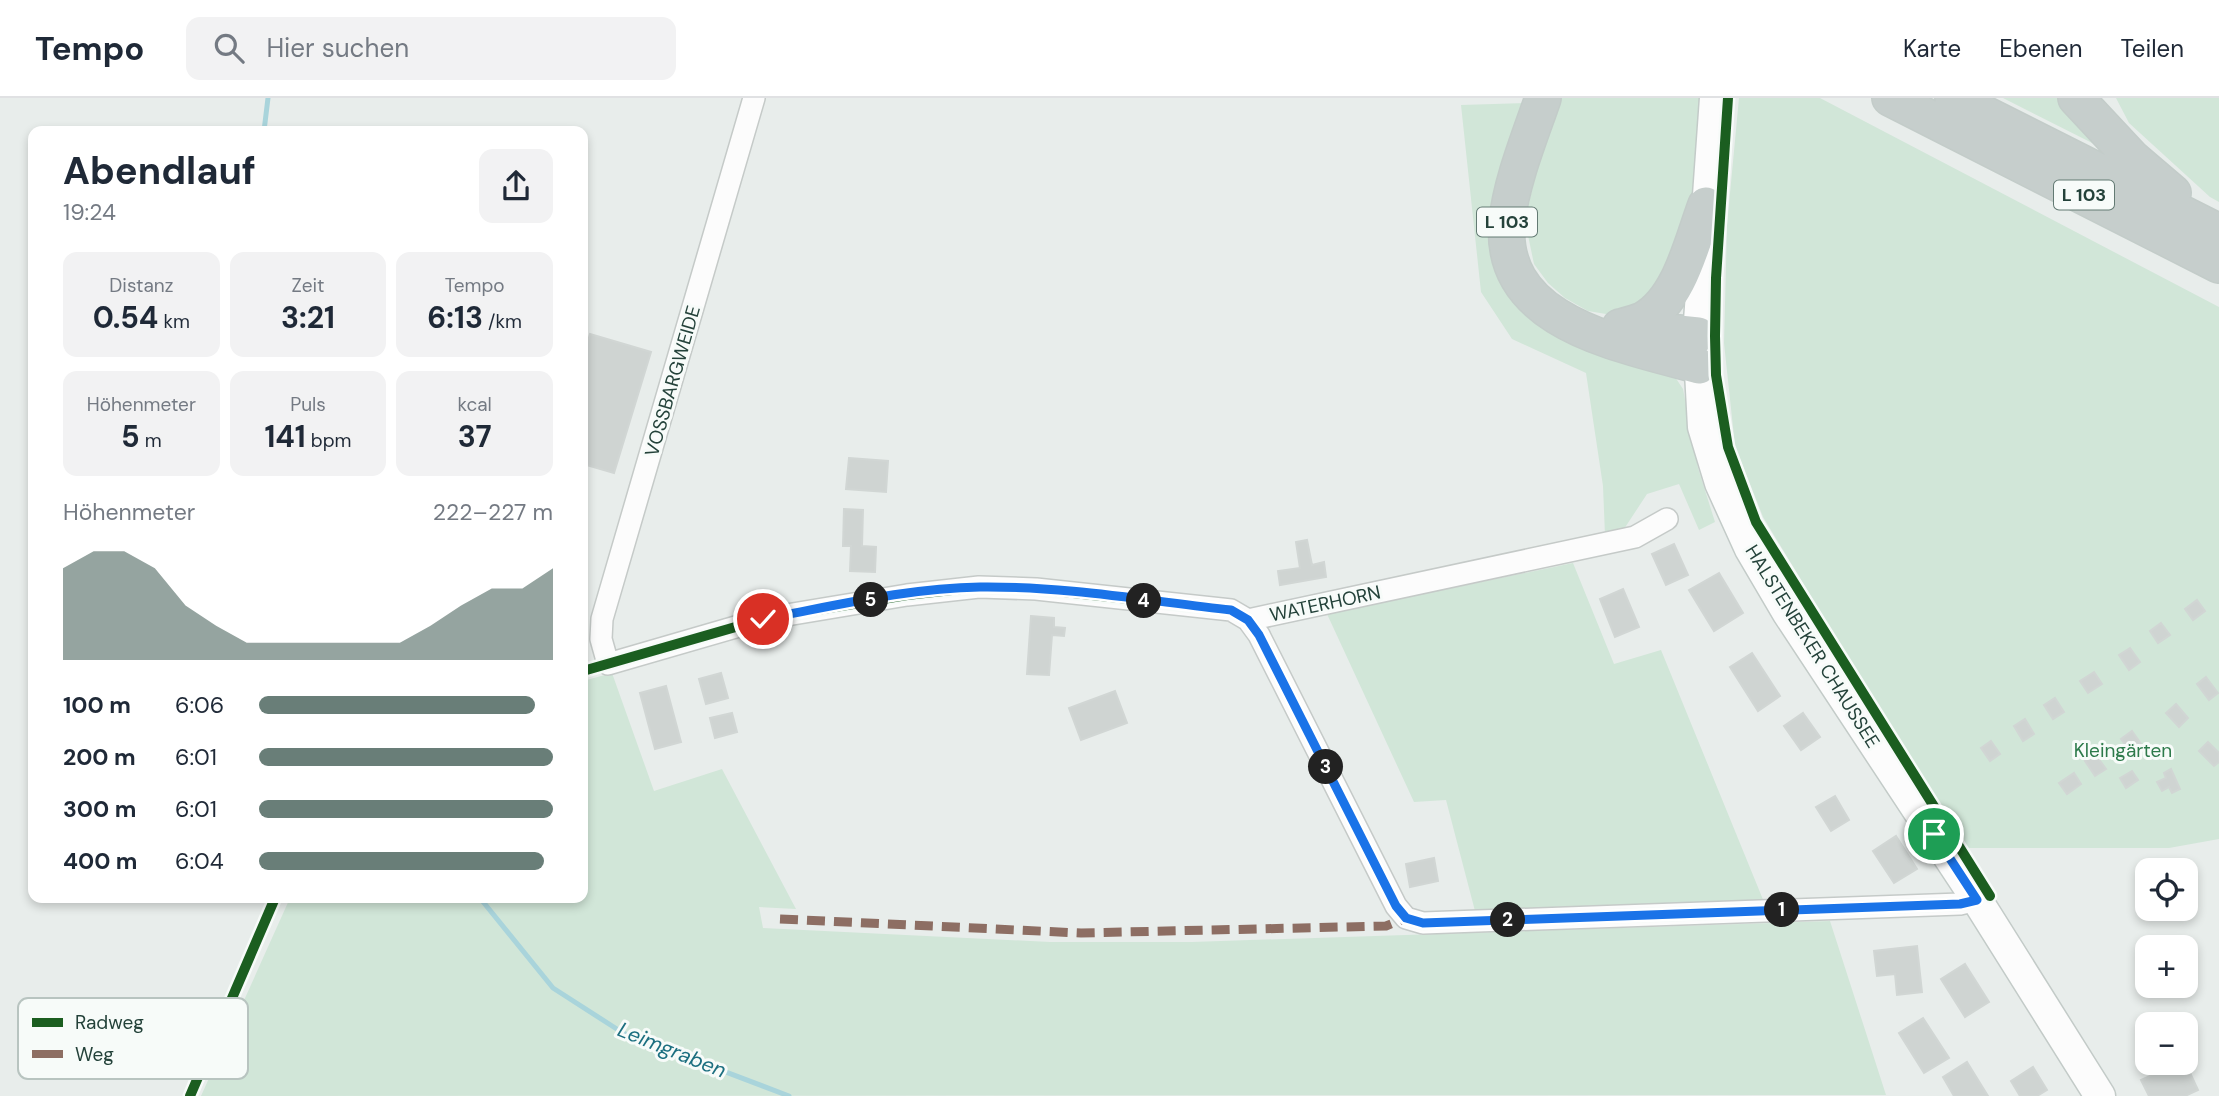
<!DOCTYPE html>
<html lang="de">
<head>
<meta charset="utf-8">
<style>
  body { margin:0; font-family:"DM Sans",sans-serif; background:#f2f2f3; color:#1f2937; height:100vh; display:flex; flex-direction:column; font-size:26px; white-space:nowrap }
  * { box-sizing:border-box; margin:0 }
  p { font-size:23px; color:#747a83 }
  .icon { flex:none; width:38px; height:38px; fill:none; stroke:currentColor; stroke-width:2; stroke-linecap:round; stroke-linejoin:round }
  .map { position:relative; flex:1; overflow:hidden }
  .sheet { position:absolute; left:28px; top:28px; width:560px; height:777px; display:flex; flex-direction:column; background:#fff; border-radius:14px; box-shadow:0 4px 10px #0003 }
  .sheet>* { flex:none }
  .fabs { position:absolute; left:2135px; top:760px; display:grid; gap:14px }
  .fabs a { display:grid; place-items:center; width:63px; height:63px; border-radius:14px; background:#fff; box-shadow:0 4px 10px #0003; font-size:35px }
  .pin { position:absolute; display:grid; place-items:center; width:60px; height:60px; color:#fff; margin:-30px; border:4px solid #fff; border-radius:50%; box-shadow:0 2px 7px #0007 }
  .km { position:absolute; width:35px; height:35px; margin:-18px; border-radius:50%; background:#222; color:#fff; font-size:19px; line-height:35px; text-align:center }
  .round { display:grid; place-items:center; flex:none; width:74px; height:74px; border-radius:14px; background:#f2f2f3 }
  .head { display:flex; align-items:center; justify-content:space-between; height:119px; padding:0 35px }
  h1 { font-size:38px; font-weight:700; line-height:52px }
  .metrics { display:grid; grid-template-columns:repeat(3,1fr); gap:10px; height:119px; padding:7px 35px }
  .metrics div { display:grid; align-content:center; border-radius:14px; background:#f2f2f3; text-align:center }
  .metrics b { font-size:30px; font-weight:700 }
  .metrics small { font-size:19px; font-weight:400 }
  .metrics p { font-size:19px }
  .chart { height:196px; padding:14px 35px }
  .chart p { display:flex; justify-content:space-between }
  .chart svg { width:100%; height:126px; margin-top:7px; fill:#697e78; opacity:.7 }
  ul { padding:0 35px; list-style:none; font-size:23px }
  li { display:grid; grid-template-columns:112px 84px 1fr; align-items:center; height:52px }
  li i { height:18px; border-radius:9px; background:#697e78 }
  header { display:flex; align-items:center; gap:42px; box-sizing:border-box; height:98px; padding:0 35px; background:#fff; border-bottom:2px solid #e0e1e3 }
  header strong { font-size:33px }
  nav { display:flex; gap:38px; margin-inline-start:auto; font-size:24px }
  .search { width:490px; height:63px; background:#f2f2f3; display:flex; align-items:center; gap:18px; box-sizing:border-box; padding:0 24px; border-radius:14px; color:#747a83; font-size:26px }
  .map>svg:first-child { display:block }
  .green { fill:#d1e6d8 }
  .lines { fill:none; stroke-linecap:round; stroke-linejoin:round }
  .stream { stroke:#a9d4db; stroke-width:5 }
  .building { fill:#cfd4d2; stroke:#d1d6d4; stroke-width:2 }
  .minor-casing { stroke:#c5cac8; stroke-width:24 }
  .secondary-casing { stroke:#c3cbc8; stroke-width:33 }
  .trunk-casing { stroke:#c3ccc9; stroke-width:38 }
  .minor { stroke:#fcfcfc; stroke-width:21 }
  .secondary { stroke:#fcfcfc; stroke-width:30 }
  .trunk { stroke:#c6cecc; stroke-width:35 }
  .quiet { stroke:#8d6e63; stroke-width:9; stroke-dasharray:18 9; stroke-linecap:butt }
  .cycleway-casing { stroke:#f7fbf9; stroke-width:15 }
  .cycleway { stroke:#1b5e20; stroke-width:10 }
  .route-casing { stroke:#fff; stroke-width:14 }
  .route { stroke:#1a73e8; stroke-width:9 }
  .labels { text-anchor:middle; stroke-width:6; stroke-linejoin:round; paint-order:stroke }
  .shield { fill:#f7fbf9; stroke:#637a73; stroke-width:2 }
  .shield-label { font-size:18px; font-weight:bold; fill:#24423a }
  .street-label { font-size:19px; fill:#24423a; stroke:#f7fbf9 }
  .park-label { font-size:19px; fill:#2d7a4b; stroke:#f7fbf9 }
  .water-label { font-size:21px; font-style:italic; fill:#1c6f80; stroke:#f7fbf9 }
  .key { fill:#f7fbf9; stroke:#b8c4c0; stroke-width:2 }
  .key-label { font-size:19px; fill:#24423a }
</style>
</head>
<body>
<header>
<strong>Tempo</strong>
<div class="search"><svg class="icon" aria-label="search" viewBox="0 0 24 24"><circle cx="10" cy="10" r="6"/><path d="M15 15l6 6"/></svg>Hier suchen</div>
<nav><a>Karte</a><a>Ebenen</a><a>Teilen</a></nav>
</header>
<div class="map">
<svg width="2219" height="998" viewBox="0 0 2219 998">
  <rect width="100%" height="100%" fill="#e8edeb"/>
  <path class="green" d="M1558,0H1704L1705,27L1691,111L1675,166L1647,206L1612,217L1588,213L1565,200L1548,185L1534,166L1525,123L1542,47Z
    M1739,0H1820L2219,209V741L2169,750H1963L1763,419L1735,348L1724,245L1727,127Z
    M2003,0H2070L2112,55Z
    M2116,0H2219V104L2210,99L2129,25Z
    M1528,5L1508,181L1675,279L1683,291L1698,370L1715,424L1699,432L1679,386L1647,396L1624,431L1605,437L1603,388L1586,275L1512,241L1481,194L1461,7Z
    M1573,465L1614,566L1661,552L1764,804L1475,813L1446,702L1414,704L1327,516Z
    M612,575L654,693L722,671L796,811L759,809L763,830L1050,844H1192L1830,823L1886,997L201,998L290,800H583V583Z"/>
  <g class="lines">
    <path class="stream" d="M264,33L268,0
      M480,800L553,890L623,935L789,998"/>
  </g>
  <path class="building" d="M590,236L651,254L614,375L583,366V260Z
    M849,360L888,363L886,394L846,391Z
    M844,411L863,412L862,448L876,449L875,474L850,473L851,448H843Z
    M1307,442L1312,467L1324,464L1326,479L1280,487L1278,473L1300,470L1296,444Z
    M1674,446L1688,477L1666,487L1652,456Z
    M1719,475L1743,515L1714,533L1689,492Z
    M1623,491L1639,529L1615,539L1600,501Z
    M2197,502L2205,513L2193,522L2185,511Z
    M1031,518L1054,520V529L1065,530L1064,538L1052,537L1049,577L1027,576Z
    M2161,525L2170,537L2158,545L2150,533Z
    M2130,550L2140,564L2129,572L2119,557Z
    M1752,555L1780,598L1758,613L1730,569Z
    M2094,574L2102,586L2088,595L2080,583Z
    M721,575L728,600L706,606L699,581Z
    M2206,579L2218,595L2209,602L2197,586Z
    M666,588L681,644L655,651L640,595Z
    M1115,593L1127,625L1081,642L1069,610Z
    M2055,600L2064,614L2053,621L2044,607Z
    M2176,606L2188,620L2179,629L2166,615Z
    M732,615L737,634L715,640L710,620Z
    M1803,615L1820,639L1801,652L1784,628Z
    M2025,621L2034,636L2023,643L2014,628Z
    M2132,633L2144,650L2134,658L2121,641Z
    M1991,643L2000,656L1990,663L1981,650Z
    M2208,644L2219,655V664L2214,668L2199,653Z
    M2095,656L2106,671L2095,678L2085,663Z
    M2171,671L2180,691L2172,695L2169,689L2162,693L2157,684L2166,680L2164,675Z
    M2132,673L2138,682L2126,690L2120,680Z
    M2074,675L2081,686L2067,696L2059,685Z
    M1835,698L1849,722L1831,733L1816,709Z
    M1896,738L1917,771L1894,785L1873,753Z
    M1434,760L1438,783L1410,789L1406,766Z
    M1917,848L1922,894L1897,897L1895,876L1877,878L1874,853Z
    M1965,866L1989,904L1965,919L1941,881Z
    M1923,920L1949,960L1924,975L1899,935Z
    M1967,964L1988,998H1954L1943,979Z
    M2181,964H2185L2198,992L2185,998H2149L2141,982Z
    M2033,969L2047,992L2037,998H2020L2011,983Z"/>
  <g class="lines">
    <defs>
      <path id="minor" d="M754,0L602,521L601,541L608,566L763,521L907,497L979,489L1036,491L1231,512L1248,522L1635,439L1667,421
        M1248,522L1259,537L1396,808L1406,820L1423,825L1960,806L1977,802"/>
      <path id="secondary" d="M1715,0L1698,237L1703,329L1720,385L1750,451L1787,514L1977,802L2100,998"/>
      <path id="trunk" d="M1543,0C1530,38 1511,84 1507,124C1498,228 1626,246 1699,268
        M1890,0L2219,167
        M1953,0L2219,134
        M2076,0L2132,60L2173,95
        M1620,229L1698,237
        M1621,229C1628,227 1636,225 1643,222C1680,202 1692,144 1706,107"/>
    </defs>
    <use href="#minor" class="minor-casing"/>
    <use href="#secondary" class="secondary-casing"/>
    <use href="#trunk" class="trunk-casing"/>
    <use href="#minor" class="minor"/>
    <use href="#secondary" class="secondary"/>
    <use href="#trunk" class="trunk"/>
    <path class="quiet" d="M780,821L1081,835L1386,828L1406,820"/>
    <defs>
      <path id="cycleway" d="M1728,0L1716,180L1715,238L1716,277L1728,349L1756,424L1990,798
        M583,573L763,521L907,497L979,489L1036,491L1231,512L1248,522L1259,537L1396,808L1406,820L1423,825L1960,806L1977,802
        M190,998L275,800"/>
    </defs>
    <use href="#cycleway" class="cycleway-casing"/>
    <use href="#cycleway" class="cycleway"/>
  </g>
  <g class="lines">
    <defs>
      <path id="route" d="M763,521C834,508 908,490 980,489C1064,488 1149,503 1231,512L1248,522L1259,537L1396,808L1406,820L1423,825L1960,806L1977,802L1934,736"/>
    </defs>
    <use href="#route" class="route-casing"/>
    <use href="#route" class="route"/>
  </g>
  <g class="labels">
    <g class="shield">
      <rect x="2054" y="82.5" width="60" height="29" rx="5"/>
      <rect x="1477" y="109.5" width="60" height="29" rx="5"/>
    </g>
    <g class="shield-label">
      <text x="2084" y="103">L 103</text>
      <text x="1507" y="130">L 103</text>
    </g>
    <g class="street-label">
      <text transform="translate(672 283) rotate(-74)" y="7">VOSSBARGWEIDE</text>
      <text transform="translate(1325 505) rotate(-12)" y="7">WATERHORN</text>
      <text transform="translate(1813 548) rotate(58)" y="7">HALSTENBEKER CHAUSSEE</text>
    </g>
    <g class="park-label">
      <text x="2123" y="659">Kleingärten</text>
    </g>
    <g class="water-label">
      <text transform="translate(672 952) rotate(22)" y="7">Leimgraben</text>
    </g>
  </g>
  <rect x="18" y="900" width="230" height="81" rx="10" class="key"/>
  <rect x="32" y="920" width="31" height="9" fill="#1b5e20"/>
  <rect x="32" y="952" width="31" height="8" fill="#8d6e63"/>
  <g class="key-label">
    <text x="75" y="931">Radweg</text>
    <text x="75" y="963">Weg</text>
  </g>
</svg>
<div class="fabs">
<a><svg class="icon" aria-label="locate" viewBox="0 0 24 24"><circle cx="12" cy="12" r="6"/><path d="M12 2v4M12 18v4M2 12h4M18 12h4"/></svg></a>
<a>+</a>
<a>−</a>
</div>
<div class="pin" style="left:1934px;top:736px;background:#1e9e55"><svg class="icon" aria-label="arrive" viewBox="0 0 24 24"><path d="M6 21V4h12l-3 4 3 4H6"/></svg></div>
<div class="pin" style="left:763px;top:521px;background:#d93025"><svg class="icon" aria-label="check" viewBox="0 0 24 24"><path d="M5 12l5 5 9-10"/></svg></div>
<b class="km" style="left:1782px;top:812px">1</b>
<b class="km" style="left:1508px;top:822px">2</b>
<b class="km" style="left:1326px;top:669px">3</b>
<b class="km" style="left:1144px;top:503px">4</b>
<b class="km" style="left:871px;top:502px">5</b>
<section class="sheet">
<div class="head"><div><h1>Abendlauf</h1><p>19:24</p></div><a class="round"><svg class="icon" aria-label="share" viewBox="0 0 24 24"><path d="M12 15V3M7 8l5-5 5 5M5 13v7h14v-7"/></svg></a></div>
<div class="metrics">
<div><p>Distanz</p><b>0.54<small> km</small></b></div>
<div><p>Zeit</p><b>3:21</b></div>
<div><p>Tempo</p><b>6:13<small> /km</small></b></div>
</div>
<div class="metrics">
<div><p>Höhenmeter</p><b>5<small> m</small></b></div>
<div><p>Puls</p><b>141<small> bpm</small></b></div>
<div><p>kcal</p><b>37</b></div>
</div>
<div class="chart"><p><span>Höhenmeter</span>222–227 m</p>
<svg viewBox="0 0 160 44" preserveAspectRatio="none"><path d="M0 44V12L10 6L20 6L30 12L40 25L50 32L60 38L70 38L80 38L90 38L100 38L110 38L120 32L130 25L140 19L150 19L160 12V44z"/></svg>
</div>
<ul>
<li><b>100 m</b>6:06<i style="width:94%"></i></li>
<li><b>200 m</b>6:01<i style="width:100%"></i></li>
<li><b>300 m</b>6:01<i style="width:100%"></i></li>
<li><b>400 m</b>6:04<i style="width:97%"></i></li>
</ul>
</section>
</div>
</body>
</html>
